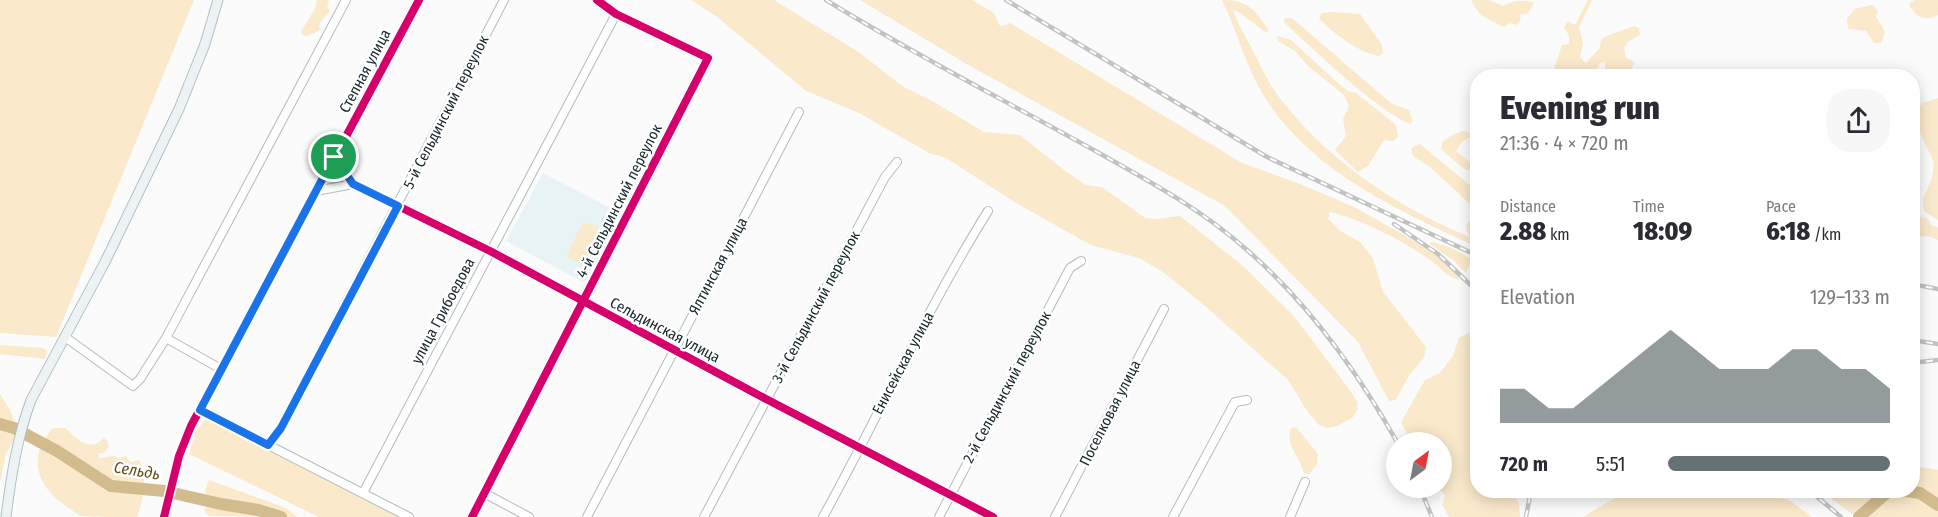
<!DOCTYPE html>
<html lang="en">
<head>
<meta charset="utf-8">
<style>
  body { margin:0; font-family:"Fira Sans Condensed",sans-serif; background:#f7f7f7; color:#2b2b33; height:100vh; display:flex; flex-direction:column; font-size:22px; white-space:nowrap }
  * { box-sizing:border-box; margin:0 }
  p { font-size:20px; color:#7c7c81 }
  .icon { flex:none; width:33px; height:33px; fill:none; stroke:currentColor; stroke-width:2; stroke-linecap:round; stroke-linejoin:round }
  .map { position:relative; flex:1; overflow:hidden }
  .details { position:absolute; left:1470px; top:69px; width:450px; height:429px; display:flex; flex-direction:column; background:#fff; border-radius:24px; box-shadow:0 3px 15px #0003 }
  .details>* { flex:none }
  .needle { width:39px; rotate:32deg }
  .controls { position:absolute; left:1386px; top:432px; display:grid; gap:12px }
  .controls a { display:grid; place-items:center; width:66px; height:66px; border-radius:50%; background:#fff; box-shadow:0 3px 15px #0003; font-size:30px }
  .pin { position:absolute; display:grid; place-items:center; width:51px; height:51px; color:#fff; margin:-26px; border:3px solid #fff; border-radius:50%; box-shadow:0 2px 6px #0007 }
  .round { display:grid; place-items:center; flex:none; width:63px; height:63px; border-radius:24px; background:#f7f7f7 }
  .headline { display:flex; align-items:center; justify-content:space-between; height:102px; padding:0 30px }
  h1 { font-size:33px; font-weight:800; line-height:45px }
  .figures { display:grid; grid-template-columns:repeat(3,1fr); gap:9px; height:102px; padding:6px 30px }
  .figures div { display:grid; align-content:center }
  .figures b { font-size:26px; font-weight:800 }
  .figures small { font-size:16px; font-weight:400 }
  .figures p { font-size:16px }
  .chart { height:168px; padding:12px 30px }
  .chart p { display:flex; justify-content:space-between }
  .chart svg { width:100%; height:108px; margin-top:6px; fill:#667174; opacity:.7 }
  ul { padding:0 30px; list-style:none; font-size:20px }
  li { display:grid; grid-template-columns:96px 72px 1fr; align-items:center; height:45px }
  li i { height:15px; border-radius:8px; background:#667174 }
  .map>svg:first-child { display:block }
  .built { fill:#e8f3f6 }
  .green { fill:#fae9cb }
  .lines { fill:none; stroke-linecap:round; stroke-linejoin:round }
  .river { stroke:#d2bb8c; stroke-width:12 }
  .minor-casing { stroke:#b4bcbe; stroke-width:10 }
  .major-casing { stroke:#b2bfc3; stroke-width:11 }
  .minor { stroke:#fefefe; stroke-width:8 }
  .major { stroke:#edf3f5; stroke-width:9 }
  .rail-casing { stroke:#c1c3c3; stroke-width:4.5 }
  .rail { stroke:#fff; stroke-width:2; stroke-dasharray:7; stroke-linecap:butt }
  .cycleway-casing { stroke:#fff; stroke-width:11 }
  .cycleway { stroke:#d6006c; stroke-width:8 }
  .route-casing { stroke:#fff; stroke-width:12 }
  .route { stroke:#1a73e8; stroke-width:8 }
  .labels { text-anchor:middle; stroke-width:5; stroke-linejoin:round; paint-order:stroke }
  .street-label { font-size:15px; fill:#15262b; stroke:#fff }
  .water-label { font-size:16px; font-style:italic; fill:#644c19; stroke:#fff }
</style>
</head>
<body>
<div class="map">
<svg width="1938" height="517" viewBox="0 0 1938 517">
  <rect width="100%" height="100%" fill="#fbfbfb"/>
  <path class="built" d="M543,173L620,213L585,283L506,241Z"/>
  <path class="green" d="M0,0H194L56,337L0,333Z
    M317,0H329L327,6L330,11L319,24L320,30L307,36L302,35L301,31L315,9Z
    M691,0H774L860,53L902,86L934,102L984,132L1020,135L1064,170L1086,185L1102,187L1145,218L1154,219L1180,216L1243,266L1293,315L1349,389L1358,403L1357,411L1352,418L1337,426L1328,428L1319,425L1307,411L1288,380L1204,305L1163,272L1139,258L1091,245L1016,203L946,158L929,153L859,113L806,91L716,16Z
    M860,0H972L994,13L999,25L1002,26L1010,23L1242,163L1300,184L1354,207L1427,248L1451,267L1460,280C1447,278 1441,267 1430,260C1402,240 1363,220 1330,212L1328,219L1342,232L1360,242L1373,258L1383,292L1426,347L1424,358L1409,375L1396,400L1389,401L1358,342L1225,206L970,66Z
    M1222,0C1249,0 1254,10 1269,30L1266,33L1239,12L1233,10C1238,25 1246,37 1253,51C1262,68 1270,87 1283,102C1331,163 1398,207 1469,237L1466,226L1473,215V207L1431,168L1413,156L1411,148L1420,144L1477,191V247C1399,210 1312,173 1264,96C1246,67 1237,31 1222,0Z
    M1471,0H1489L1503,6C1512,0 1525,0 1534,3L1527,14H1521L1520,21L1516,25L1510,23L1504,27C1488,19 1479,17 1471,0Z
    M1588,0H1592L1579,27L1583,44L1580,57L1586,63L1600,48L1601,40C1611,32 1623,31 1634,26L1639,28L1640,35L1628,42L1624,48L1626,58L1635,62L1632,68L1636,76H1602L1605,72V62L1600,63L1593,76H1543L1546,71L1553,72L1562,45L1569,44V36L1564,27L1568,21L1575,25Z
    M1915,0H1938V15C1926,22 1914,17 1909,4Z
    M1872,5L1878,10L1876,16L1885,32L1881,43H1874L1866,31L1848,29L1847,19L1855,9Z
    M1334,12L1360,14L1382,45L1383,53L1379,56C1361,54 1331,32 1319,18L1322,13Z
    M1285,18H1292L1392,104L1409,110L1413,121L1410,124C1370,105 1326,60 1292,30L1284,22Z
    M1277,36L1291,40L1339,84L1348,91L1356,93L1396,125L1398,136L1393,141L1384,140L1368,166L1358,172L1335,150L1346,136L1343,119L1349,106L1343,94L1308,66L1295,51L1278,41Z
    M1938,98V220L1924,211L1923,199L1932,178L1934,162L1921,135L1916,113L1922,103Z
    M1464,131L1469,132L1470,137L1462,141L1456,151L1471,163L1469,171L1463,168L1441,149L1443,141L1454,134Z
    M1912,211L1916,216L1927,218L1932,226L1938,227V240L1928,236L1913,237Z
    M583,222L598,227L599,231L585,262L582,264L569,258L567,255Z
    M1430,242C1445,243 1459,252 1472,259L1466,273L1454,261L1430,244Z
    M1468,333L1477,335V390L1474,397L1472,418L1477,432L1478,490L1512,491L1519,504L1520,517H1449L1442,505L1445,495L1438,488H1442V442H1411L1401,422L1425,380L1440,373L1453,356L1459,338Z
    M0,345L43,348L47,351L45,359L0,354Z
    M0,394C15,416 22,431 5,455V460L0,482Z
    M208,416L406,517H319L189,454L196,431Z
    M1296,427L1318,454L1317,464L1309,474L1304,473C1300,458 1284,442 1291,428Z
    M53,428H66C75,439 92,453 103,438L107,440L109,447L105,452L98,454L100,458L113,456L120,458L126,456L130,462L139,460C149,478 143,499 137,517C125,517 91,517 81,516C76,514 71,509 66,506C36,486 27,456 53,428Z
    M1913,466L1938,470V517H1856L1827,495L1845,497L1852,491L1912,490Z
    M209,480L286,508L297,517L209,516L204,510L208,505L205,491Z
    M1626,491H1752L1789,500L1812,517H1583Z"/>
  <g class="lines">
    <path class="river" d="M0,424L14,428L57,451L111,486L164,491L221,504L258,510L281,517
      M1900,490L1920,493L1938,505
      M1859,517L1890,490"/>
    <defs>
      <path id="minor" d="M334,157L353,184L490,251L766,399L993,517
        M316,191L353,184
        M65,337L133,386L140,379L166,338L346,0
        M166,338L221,369
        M200,410L409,517
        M268,445L281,427L504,0
        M363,493L616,14
        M484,493L529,517
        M164,517L179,456L191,426L419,0
        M472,517L708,58L616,14L597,0
        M587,517L799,112
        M704,517L885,177L897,162
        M823,517C879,416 926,310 988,211
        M939,517L1070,268L1081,261
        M1055,517L1164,309
        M1173,517L1235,402L1247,400
        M1290,517L1305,482"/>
      <path id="major" d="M6,517C11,477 17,438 31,400L105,262L179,109L205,44L218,0"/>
    </defs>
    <use href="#minor" class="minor-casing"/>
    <use href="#major" class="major-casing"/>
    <use href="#minor" class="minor"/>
    <use href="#major" class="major"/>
    <defs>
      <path id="rail" d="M826,0C915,55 1008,102 1099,153C1151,182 1202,210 1247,250C1309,304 1357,371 1397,442
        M1006,0L1267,157L1478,256
        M1394,224L1438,254L1478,292
        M1912,284L1938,289
        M1912,340L1938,344
        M1912,363L1938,360
        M1420,488L1432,517
        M1809,490L1841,517
        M1526,517L1531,490"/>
    </defs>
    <use href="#rail" class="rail-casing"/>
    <use href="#rail" class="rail"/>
    <defs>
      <path id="cycleway" d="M334,157L353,184L490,251L766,399L993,517
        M164,517L179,456L191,426L419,0
        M472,517L708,58L616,14L597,0"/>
    </defs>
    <use href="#cycleway" class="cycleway-casing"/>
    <use href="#cycleway" class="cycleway"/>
  </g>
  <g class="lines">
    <defs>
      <path id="route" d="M334,157L353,184L398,206L281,428L268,445L200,410Z"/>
    </defs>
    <use href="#route" class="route-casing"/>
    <use href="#route" class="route"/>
  </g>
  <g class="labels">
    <g class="street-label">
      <text transform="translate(365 71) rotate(-62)" y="5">Степная улица</text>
      <text transform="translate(446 112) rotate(-63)" y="5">5-й Сельдинский переулок</text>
      <text transform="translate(619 201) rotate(-63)" y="5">4-й Сельдинский переулок</text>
      <text transform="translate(718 266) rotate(-62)" y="5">Ялтинская улица</text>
      <text transform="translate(816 307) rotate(-62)" y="5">3-й Сельдинский переулок</text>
      <text transform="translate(443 311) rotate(-62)" y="5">улица Грибоедова</text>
      <text transform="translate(665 330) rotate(28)" y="5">Сельдинская улица</text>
      <text transform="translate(903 363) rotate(-62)" y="5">Енисейская улица</text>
      <text transform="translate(1007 387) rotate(-62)" y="5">2-й Сельдинский переулок</text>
      <text transform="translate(1110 413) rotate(-63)" y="5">Поселковая улица</text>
    </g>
    <g class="water-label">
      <text transform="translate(137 470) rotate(9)" y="6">Сельдь</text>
    </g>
  </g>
</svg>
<div class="controls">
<a><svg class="needle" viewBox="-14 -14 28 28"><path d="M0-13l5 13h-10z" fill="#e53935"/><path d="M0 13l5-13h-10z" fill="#7c7c81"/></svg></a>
</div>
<div class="pin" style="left:334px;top:157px;background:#1e9e55"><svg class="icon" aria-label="arrive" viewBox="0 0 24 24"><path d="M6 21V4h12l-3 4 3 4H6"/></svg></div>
<section class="details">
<div class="headline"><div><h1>Evening run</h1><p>21:36 · 4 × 720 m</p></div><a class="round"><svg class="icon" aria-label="share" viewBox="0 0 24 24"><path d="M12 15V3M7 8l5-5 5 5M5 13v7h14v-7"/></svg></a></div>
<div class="figures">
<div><p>Distance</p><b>2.88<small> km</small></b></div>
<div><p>Time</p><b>18:09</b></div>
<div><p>Pace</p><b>6:18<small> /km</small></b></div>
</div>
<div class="chart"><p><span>Elevation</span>129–133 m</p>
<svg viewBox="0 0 160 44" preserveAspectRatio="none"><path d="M0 44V30L10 30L20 38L30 38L40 30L50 22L60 14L70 6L80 14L90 22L100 22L110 22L120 14L130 14L140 22L150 22L160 30V44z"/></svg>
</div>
<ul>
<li><b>720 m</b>5:51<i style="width:100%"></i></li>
</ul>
</section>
</div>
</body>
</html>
